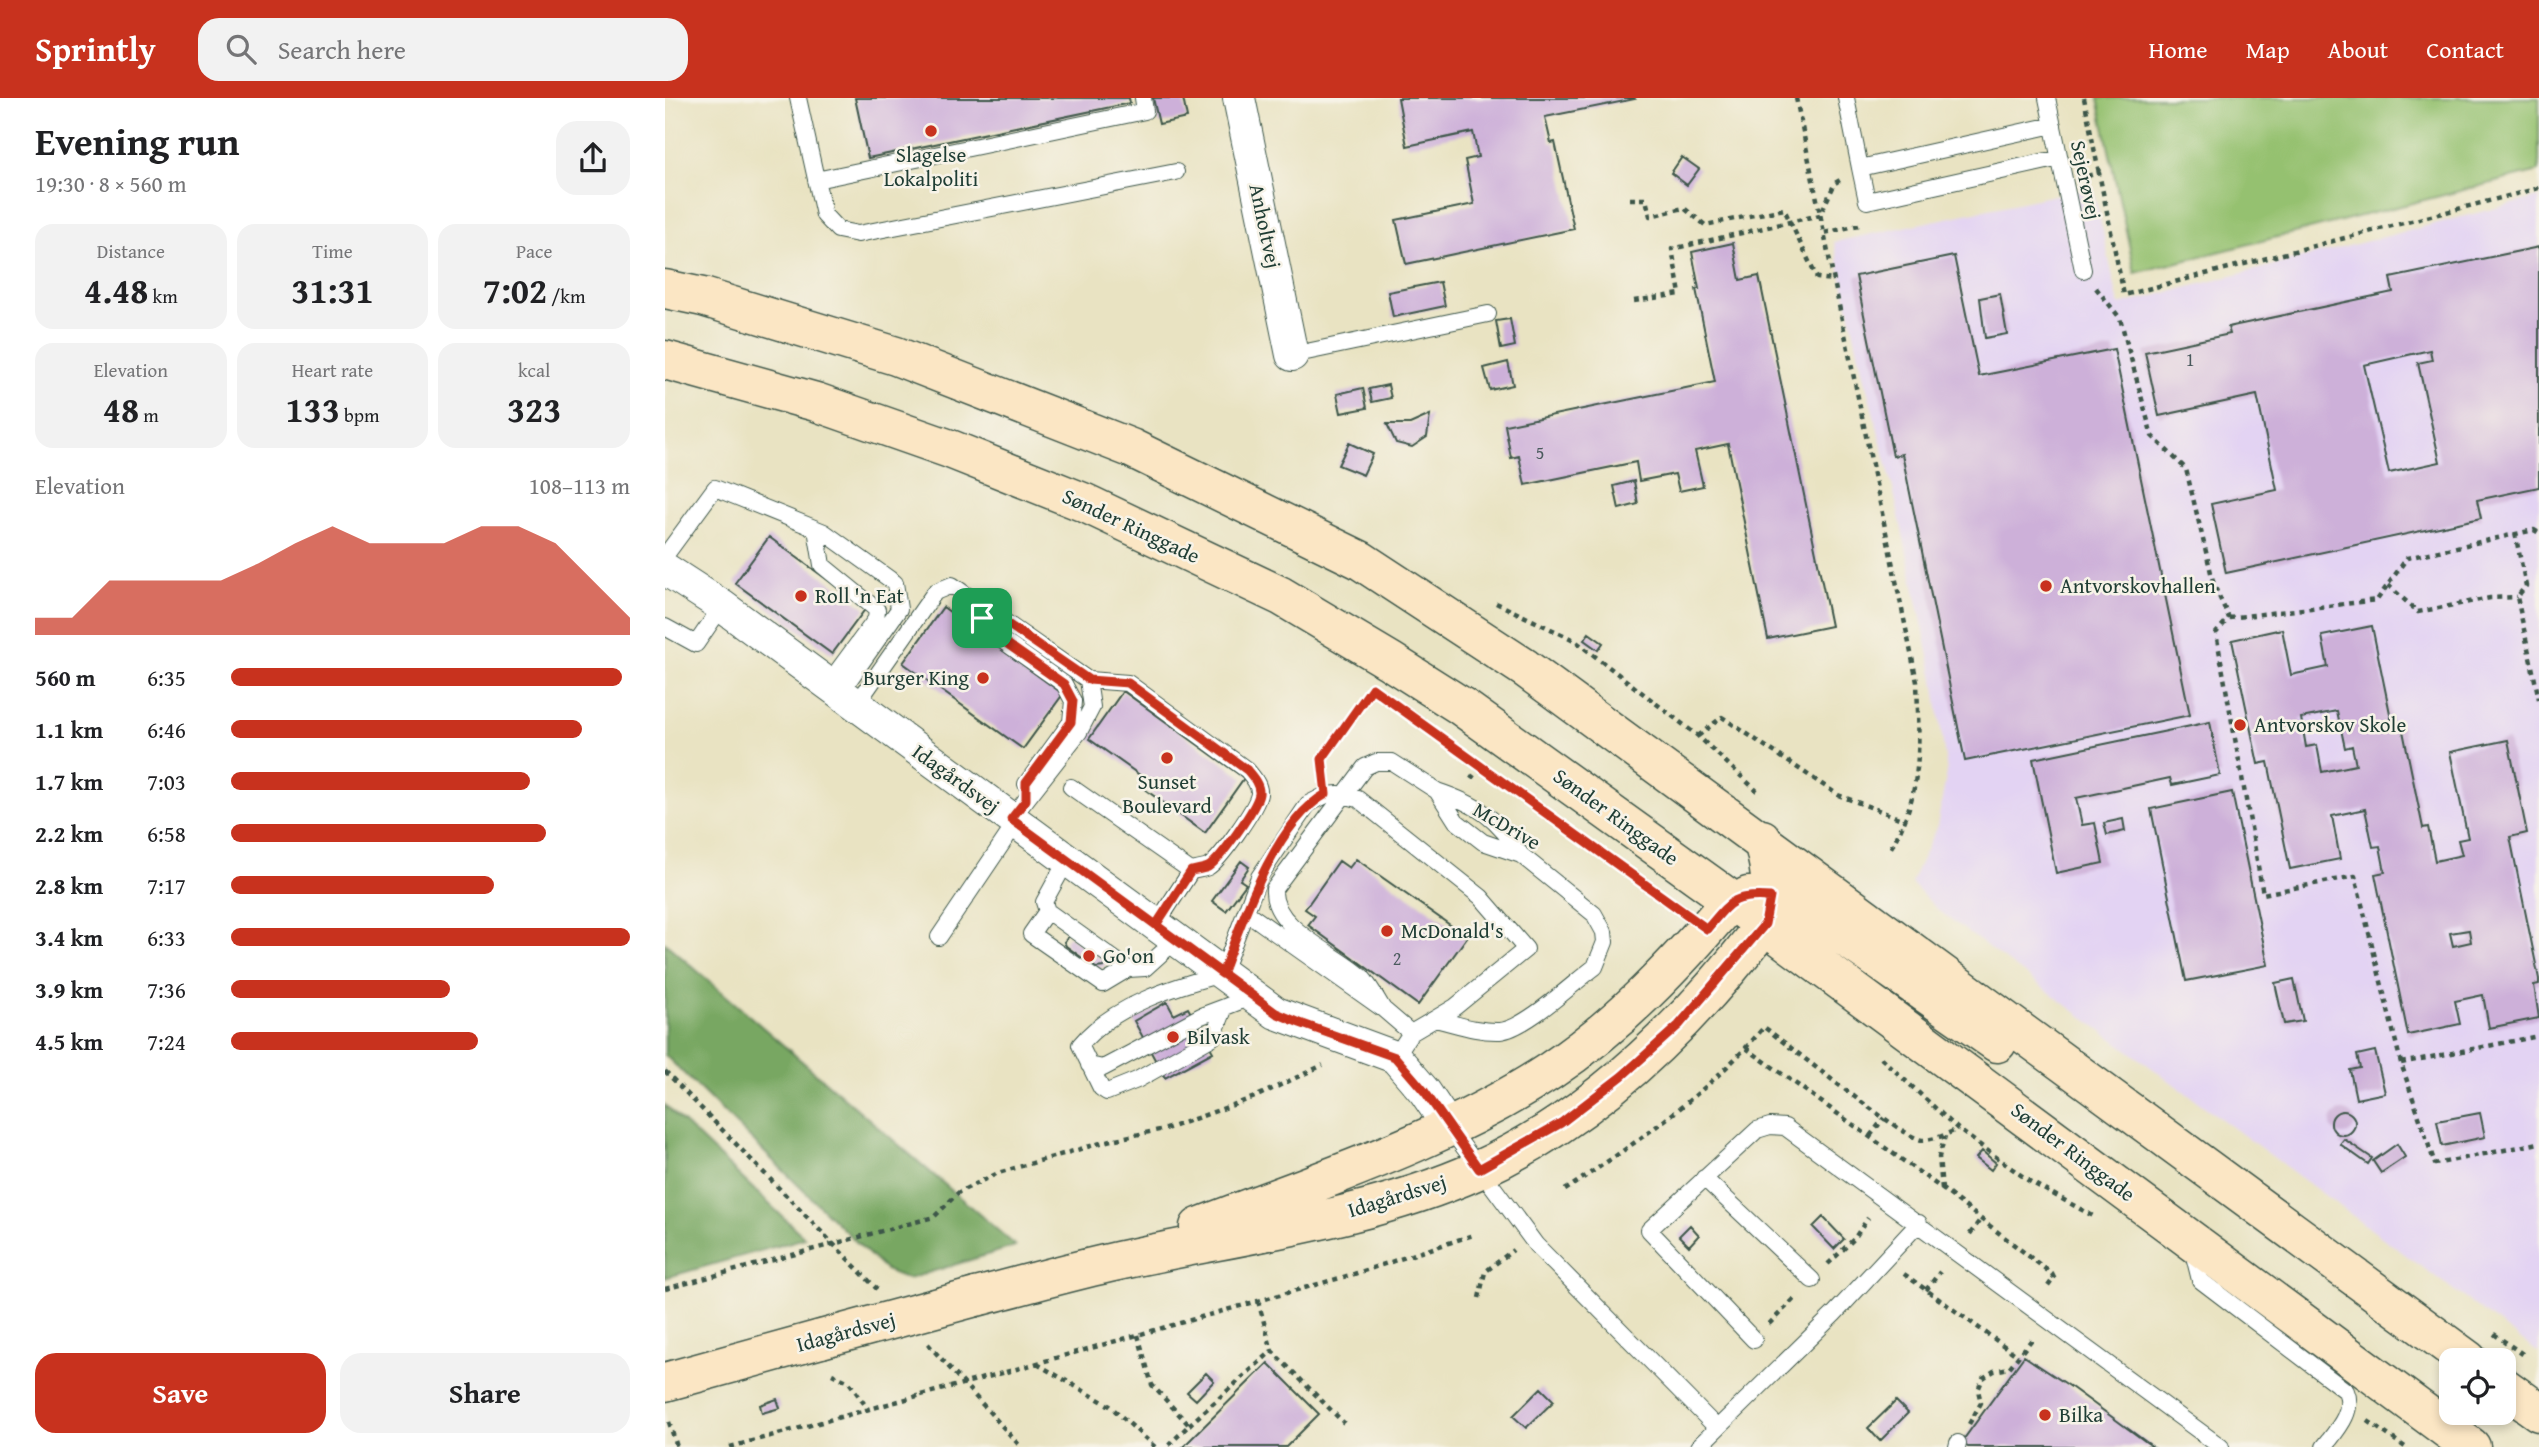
<!DOCTYPE html>
<html lang="en">
<head>
<meta charset="utf-8">
<style>
  body { margin:0; font-family:"Gentium Book Plus",serif; background:#f2f2f2; color:#202124; height:100vh; display:flex; flex-direction:column; font-size:26px; white-space:nowrap }
  * { box-sizing:border-box; margin:0 }
  p { font-size:23px; color:#757577 }
  .icon { flex:none; width:38px; height:38px; fill:none; stroke:currentColor; stroke-width:2; stroke-linecap:round; stroke-linejoin:round }
  .map { position:relative; flex:1; overflow:hidden }
  .sheet { display:flex; flex-direction:column; background:#fff; width:665px }
  .sheet>* { flex:none }
  .controls { position:absolute; left:1774px; top:1250px; display:grid; gap:14px }
  .controls a { display:grid; place-items:center; width:77px; height:77px; border-radius:14px; background:#fff; box-shadow:0 4px 10px #0003; font-size:35px }
  .pin { position:absolute; display:grid; place-items:center; width:60px; height:60px; color:#fff; margin:-30px; border-radius:14px; box-shadow:0 4px 10px #0006 }
  .round { display:grid; place-items:center; flex:none; width:74px; height:74px; border-radius:21px; background:#f2f2f2 }
  .overview { display:flex; align-items:center; justify-content:space-between; height:119px; padding:0 35px }
  h1 { font-size:38px; font-weight:700; line-height:52px }
  .metrics { display:grid; grid-template-columns:repeat(3,1fr); gap:10px; height:119px; padding:7px 35px }
  .metrics div { display:grid; align-content:center; border-radius:18px; background:#f2f2f2; text-align:center }
  .metrics b { font-size:35px; font-weight:700 }
  .metrics small { font-size:19px; font-weight:400 }
  .metrics p { font-size:19px }
  .chart { height:196px; padding:14px 35px }
  .chart p { display:flex; justify-content:space-between }
  .chart svg { width:100%; height:126px; margin-top:7px; fill:#c8321e; opacity:.7 }
  .primary-button { display:flex; gap:14px; margin-top:auto; padding:14px 35px }
  .primary-button a { flex:1; height:80px; border-radius:21px; background:#c8321e; color:#fff; font-size:28px; font-weight:700; line-height:80px; text-align:center }
  .primary-button a+a { background:#f2f2f2; color:#202124 }
  ul { padding:0 35px; list-style:none; font-size:23px }
  li { display:grid; grid-template-columns:112px 84px 1fr; align-items:center; height:52px }
  li i { height:18px; border-radius:9px; background:#c8321e }
  header { display:flex; align-items:center; gap:42px; box-sizing:border-box; height:98px; padding:0 35px; background:#c8321e; color:#fff }
  header strong { font-size:33px }
  nav { display:flex; gap:38px; margin-inline-start:auto; font-size:24px }
  .search { width:490px; height:63px; background:#f2f2f2; display:flex; align-items:center; gap:18px; box-sizing:border-box; padding:0 24px; border-radius:21px; color:#757577; font-size:26px }
  main { display:flex; flex:1; min-height:0 }
  .map>svg:first-child { display:block }
  .built { fill:#e3d3f3 }
  .green { fill:#95c16f; stroke:#5a7f52; stroke-width:2 }
  .forest { fill:#78a762; stroke:#4c724b; stroke-width:2 }
  .building { fill:#cdb0d9; fill-rule:evenodd }
  .lines { fill:none; stroke-linecap:round; stroke-linejoin:round }
  .lane-casing { stroke:#3d5649; stroke-width:18 }
  .street-casing { stroke:#3d5649; stroke-width:34 }
  .secondary-casing { stroke:#3d5649; stroke-width:41 }
  .path { stroke:#3d5649; stroke-width:4.5; stroke-dasharray:5 5; stroke-linecap:butt }
  .lane { stroke:#fff; stroke-width:16 }
  .street { stroke:#fff; stroke-width:32 }
  .secondary { stroke:#fbe6c4; stroke-width:38 }
  .secondary-bridge-casing { stroke:#3d5649; stroke-width:41; stroke-linecap:butt }
  .path-bridge { stroke:#3d5649; stroke-width:4.5; stroke-dasharray:5 5; stroke-linecap:butt }
  .secondary-bridge { stroke:#fbe6c4; stroke-width:38 }
  .route-casing { stroke:#fff; stroke-width:14 }
  .route { stroke:#c8321e; stroke-width:9 }
  .poi-dot { fill:#c8321e; stroke:#f7f3e8; stroke-width:2.5 }
  .labels { text-anchor:middle; stroke-width:5; stroke-linejoin:round; paint-order:stroke }
  .number-label { font-size:18px; fill:#4a5a5d }
  .poi-label { font-size:21px; fill:#1f3d34; stroke:#f7f3e8; text-anchor:start }
  .street-label { font-size:21px; fill:#1f3d34; stroke:#f7f3e8 }
</style>
</head>
<body>
<header>
<strong>Sprintly</strong>
<div class="search"><svg class="icon" aria-label="search" viewBox="0 0 24 24"><circle cx="10" cy="10" r="6"/><path d="M15 15l6 6"/></svg>Search here</div>
<nav><a>Home</a><a>Map</a><a>About</a><a>Contact</a></nav>
</header>
<main>
<section class="sheet">
<div class="overview"><div><h1>Evening run</h1><p>19:30 · 8 × 560 m</p></div><a class="round"><svg class="icon" aria-label="share" viewBox="0 0 24 24"><path d="M12 15V3M7 8l5-5 5 5M5 13v7h14v-7"/></svg></a></div>
<div class="metrics">
<div><p>Distance</p><b>4.48<small> km</small></b></div>
<div><p>Time</p><b>31:31</b></div>
<div><p>Pace</p><b>7:02<small> /km</small></b></div>
</div>
<div class="metrics">
<div><p>Elevation</p><b>48<small> m</small></b></div>
<div><p>Heart rate</p><b>133<small> bpm</small></b></div>
<div><p>kcal</p><b>323</b></div>
</div>
<div class="chart"><p><span>Elevation</span>108–113 m</p>
<svg viewBox="0 0 160 44" preserveAspectRatio="none"><path d="M0 44V38L10 38L20 25L30 25L40 25L50 25L60 19L70 12L80 6L90 12L100 12L110 12L120 6L130 6L140 12L150 25L160 38V44z"/></svg>
</div>
<ul>
<li><b>560 m</b>6:35<i style="width:98%"></i></li>
<li><b>1.1 km</b>6:46<i style="width:88%"></i></li>
<li><b>1.7 km</b>7:03<i style="width:75%"></i></li>
<li><b>2.2 km</b>6:58<i style="width:79%"></i></li>
<li><b>2.8 km</b>7:17<i style="width:66%"></i></li>
<li><b>3.4 km</b>6:33<i style="width:100%"></i></li>
<li><b>3.9 km</b>7:36<i style="width:55%"></i></li>
<li><b>4.5 km</b>7:24<i style="width:62%"></i></li>
</ul>
<div class="primary-button"><a>Save</a><a>Share</a></div>
</section>
<div class="map">
<svg width="1874" height="1349" viewBox="0 0 1874 1349">
  <rect width="100%" height="100%" fill="#f7f3e8"/>
  <filter id="ink" filterUnits="userSpaceOnUse"><feTurbulence type="fractalNoise" baseFrequency=".0143" numOctaves="2"/><feDisplacementMap in="SourceGraphic" scale="14" xChannelSelector="R" yChannelSelector="G"/><feConvolveMatrix kernelMatrix="1 2 1 2 8 2 1 2 1" color-interpolation-filters="sRGB"/></filter>
  <filter id="wash" filterUnits="userSpaceOnUse"><feTurbulence type="fractalNoise" baseFrequency=".00686" numOctaves="4" result="noise"/><feDisplacementMap in="SourceGraphic" scale="28" xChannelSelector="R" yChannelSelector="G"/><feGaussianBlur stdDeviation="1.57" result="paint"/><feColorMatrix in="noise" values="0 0 0 0 0 0 0 0 0 0 0 0 0 0 0 0 0 1.4 0 .05"/><feComposite in="paint" operator="in"/></filter>
  <g filter="url(#wash)">
    <rect width="100%" height="100%" fill="#e9e3c2"/>
    <path class="built" d="M1428,89L1454,207L1874,99V1255L1274,813L1246,785L1272,728L1282,674L1269,581L1228,390L1197,271L1169,144Z"/>
    <path class="green" d="M1433,0H1874V73L1470,175Z"/>
    <path class="forest" d="M0,845L351,1148L243,1181L220,1172L0,957Z
      M0,1007L140,1140L0,1180Z"/>
    <g id="blocks">
      <path class="building" d="M190,0H464L465,5L203,60Z
        M488,0H518L522,20L494,26Z
        M733,0H969L970,1L880,19L886,45L890,44L909,131L741,166L731,122L809,106L800,62L813,59L808,34L742,48Z
        M1017,59L1034,71L1022,87L1006,75Z
        M1068,145L1075,182L1094,178L1166,528L1103,541L1063,346L1030,353L1038,388L1014,393L1010,376L974,383L971,364L860,387L854,358L846,360L840,327L1050,284L1031,191H1034L1027,154Z
        M1874,149V389L1812,402L1816,420L1561,475L1546,406L1612,392L1592,297L1494,318L1480,254L1565,236L1563,229L1728,194L1725,180ZM1765,252L1767,262L1753,265L1775,364L1724,375L1699,267Z
        M1289,158L1314,278L1449,251L1525,617L1300,663L1237,356L1228,358L1191,178Z
        M775,184L780,208L728,219L723,194Z
        M1335,196L1342,236L1320,240L1315,200Z
        M845,221L850,248L836,251L831,223Z
        M843,264L848,287L825,292L819,270Z
        M723,287L726,300L707,304L704,291Z
        M698,290L702,310L676,315L672,296Z
        M765,317L762,339L747,349L731,345L722,326H745Z
        M684,345L708,356L698,377L673,367Z
        M969,383L973,406L954,411L949,388Z
        M104,439L201,510L167,556L70,485Z
        M278,509L398,596L358,651L238,565Z
        M1707,528L1728,630L1737,628L1758,730L1763,729L1770,763L1797,757L1793,742L1803,740L1785,654L1843,642L1862,735L1845,739L1874,881V886L1869,887L1874,920L1824,930L1818,897L1790,903L1795,926L1743,937L1710,776L1720,774L1715,748L1708,749L1700,711L1667,718L1675,761L1625,771L1603,664L1593,666L1567,542L1617,531L1626,577L1663,569L1657,538ZM1672,613L1680,650L1687,648L1691,667L1657,674L1652,647L1641,649L1636,620ZM1804,832L1806,844L1788,848L1785,835Z
        M924,535L938,545L933,552L919,542Z
        M458,593L579,680L540,735L478,690L483,683L424,641Z
        M1545,624L1555,677L1507,687L1505,680L1411,700L1417,727L1430,725L1438,765L1391,775L1368,661Z
        M1567,694L1603,867L1521,883L1486,711Z
        M1458,721L1460,733L1442,737L1439,725Z
        M691,761L802,839L753,907L643,827L650,818L640,811L674,763L684,770Z
        M576,763L584,769L575,782L581,786L561,813L547,803Z
        M404,838L440,864L439,869L431,870L401,848L399,844Z
        M1629,881L1638,923L1619,926L1610,885Z
        M502,904L509,917L523,910L548,954L500,980L469,923Z
        M1710,953L1720,995L1691,1001L1685,972L1695,970L1692,957Z
        M1666 1025a12 12 0 1 1 24 0a12 12 0 1 1-24 0Z
        M1815,1015L1820,1039L1777,1048L1772,1023Z
        M1679,1041L1707,1060L1703,1066L1675,1046Z
        M1732,1046L1740,1059L1716,1075L1708,1063Z
        M1317,1053L1331,1065L1326,1072L1311,1060Z
        M1158,1119L1179,1141L1169,1151L1148,1129Z
        M1025,1127L1034,1137L1024,1148L1014,1138Z
        M1359,1258L1406,1289L1488,1349H1303L1296,1345Z
        M603,1265L654,1316L621,1349H518Z
        M541,1275L549,1283L531,1302L522,1294Z
        M876,1290L889,1303L861,1330L848,1318Z
        M112,1301L115,1310L97,1315L95,1307Z
        M1231,1303L1243,1315L1215,1343L1203,1330Z"/>
    </g>
  </g>
  <g filter="url(#ink)">
    <use href="#blocks" fill-opacity="0" stroke="#3d5649" stroke-width="2"/>
    <g class="lines">
      <defs>
        <path id="lane" d="M133,0L159,117L173,132L193,136L511,74
          M1181,0L1195,70
          M1382,0L1418,172
          M1388,27L1195,70L1202,103L1395,60
          M151,82L480,13L478,0
          M627,257L823,216
          M151,431L157,467L212,512L211,521L163,586
          M0,458L50,390L159,434L230,485L234,511L175,595
          M315,507L317,528L399,586L408,603L406,624L361,686
          M0,529L31,546L57,508
          M423,582L463,585L582,672C588,679 595,687 594,696C592,709 555,762 543,769C538,771 531,772 526,773
          M191,607L270,494L287,487L423,582L427,609L414,634L346,721
          M406,689L526,773L491,827
          M772,693C814,707 832,720 856,757
          M402,762L379,804L382,813L463,871L480,870L511,842
          M382,813L366,836L438,886L463,871
          M581,814L718,911L746,935
          M274,839L351,725
          M588,898L560,909L548,939L472,982L442,994L436,990L415,947C447,908 510,888 557,876L594,779L643,706L661,697L674,696L693,701L816,799L861,851L790,909L746,935L730,959
          M718,911C712,901 705,888 697,879C671,855 606,830 609,791L700,669L711,664H727L772,693L791,723L818,744L856,757L929,816L939,834L940,844L930,869C908,885 860,931 835,933C813,934 791,926 770,921
          M424,967L438,970L536,918L560,909
          M783,1028L871,1147L1052,1330
          M1039,1080L1147,1182
          M1527,1150L1535,1182L1681,1293C1690,1314 1671,1333 1659,1349
          M1089,1242L984,1132L1092,1032L1105,1028L1120,1029L1556,1349
          M1033,1349L1169,1216L1254,1125
          M1292,1349L1293,1345"/>
        <path id="street" d="M574,0L627,257
          M0,471L57,508L611,915L730,959L760,994L783,1028"/>
        <path id="secondary" d="M0,191L38,199L231,258L466,350L695,462L860,570L1803,1262
          M0,262L151,304L285,351L420,405L616,498L725,563L796,608L1066,802L1806,1349
          M1083,798L1106,799L1141,812L1332,945
          M534,1129C652,1083 779,1043 885,973C954,927 1013,865 1066,802
          M311,1199C355,1188 399,1175 444,1165C567,1137 697,1124 813,1072C928,1020 1024,925 1100,826C1109,798 1106,769 1097,741
          M0,1284L156,1241
          M1839,1289L1874,1314"/>
      </defs>
      <use href="#lane" class="lane-casing"/>
      <use href="#street" class="street-casing"/>
      <use href="#secondary" class="secondary-casing"/>
      <path class="path" d="M1131,0L1159,135
        M1419,0L1434,75
        M1422,78L1434,75L1459,197L1874,90
        M965,101H981L985,118L1019,110L1040,127L1119,111L1152,180L1168,182
        M1194,127L1159,135L1252,584C1254,649 1259,695 1224,753
        M1431,190L1455,220L1487,338L1521,371L1549,487L1564,520L1551,535L1598,796L1690,778L1736,965L1770,1066L1874,1045
        M969,203L1015,196L1007,151L1155,117L1170,85L1175,82
        M1850,435L1861,488L1852,499L1874,601
        M1723,487L1753,514L1825,500L1852,499
        M831,505L909,542L1033,638L1092,693
        M1564,520L1712,502L1742,460L1869,432L1874,435
        M1033,638L1057,619L1173,697L1242,723
        M659,676L658,661L706,591
        M806,681L815,668
        M1081,950L1272,1087L1387,1176L1389,1180L1381,1191
        M1216,960L1293,1031L1364,1083L1430,1119
        M1736,965L1874,938
        M0,973L212,1191
        M1205,1038L1219,1020
        M1277,1091L1274,1059L1280,1038
        M900,1092C971,1045 1044,995 1099,929C1122,946 1239,1041 1257,1042C1270,1042 1282,1036 1293,1031
        M1305,1136L1315,1122
        M1163,1166L1189,1141L1203,1120
        M1239,1176L1353,1258
        M0,1191L269,1119L294,1094L333,1075L446,1042L504,1030L590,999L658,967
        M1261,1192L1275,1174
        M814,1200L820,1174L848,1152
        M593,1203L607,1253
        M1104,1226L1130,1200
        M1829,1236L1859,1257
        M473,1237L487,1287L524,1327L502,1349
        M263,1246L356,1349
        M372,1266L445,1308L490,1349
        M341,1274L689,1176L808,1137
        M167,1276L184,1284L203,1311
        M1703,1323L1740,1349
        M4,1324L12,1349
        M1304,1326L1316,1305L1313,1292L1318,1280L1329,1273L1344,1270L1368,1240
        M524,1327L607,1253L679,1325
        M65,1349L256,1297"/>
      <use href="#lane" class="lane"/>
      <use href="#street" class="street"/>
      <use href="#secondary" class="secondary"/>
      <defs>
        <path id="secondary-bridge" d="M156,1241L311,1199"/>
      </defs>
      <use href="#secondary-bridge" class="secondary-bridge-casing"/>
      <path class="path-bridge" d="M256,1297L341,1274"/>
      <use href="#secondary-bridge" class="secondary-bridge"/>
    </g>
  </g>
  <g class="lines" filter="url(#ink)">
    <defs>
      <path id="route" d="M317,520V528L399,586L408,603L406,624L361,685V702L346,721L588,898L611,915L635,925L730,959L760,994L814,1071L896,1025L957,978L1014,927L1100,826L1105,799C1068,796 1065,804 1042,831L707,590L657,661L661,696C610,724 577,823 557,876L491,827L526,773C531,772 538,771 543,769C555,762 592,709 594,696C595,687 588,679 582,672L463,585L424,582L315,507L317,520"/>
    </defs>
    <use href="#route" class="route-casing"/>
    <use href="#route" class="route"/>
  </g>
  <g class="poi-dot">
    <circle cx="266" cy="33" r="7"/>
    <circle cx="1381" cy="488" r="7"/>
    <circle cx="136" cy="498" r="7"/>
    <circle cx="318" cy="580" r="7"/>
    <circle cx="1575" cy="627" r="7"/>
    <circle cx="502" cy="660" r="7"/>
    <circle cx="722" cy="833" r="7"/>
    <circle cx="424" cy="858" r="7"/>
    <circle cx="508" cy="939" r="7"/>
    <circle cx="1380" cy="1317" r="7"/>
  </g>
  <g class="labels">
    <g class="number-label">
      <text x="1525" y="268">1</text>
      <text x="875" y="361">5</text>
      <text x="732" y="867">2</text>
    </g>
    <g class="poi-label">
      <text x="266" y="64" text-anchor="middle">Slagelse<tspan x="266" dy="24">Lokalpoliti</tspan></text>
      <text x="1395" y="495">Antvorskovhallen</text>
      <text x="150" y="505">Roll 'n Eat</text>
      <text x="304" y="587" text-anchor="end">Burger King</text>
      <text x="1589" y="634">Antvorskov Skole</text>
      <text x="502" y="691" text-anchor="middle">Sunset<tspan x="502" dy="24">Boulevard</tspan></text>
      <text x="736" y="840">McDonald's</text>
      <text x="438" y="865">Go'on</text>
      <text x="522" y="946">Bilvask</text>
      <text x="1394" y="1324">Bilka</text>
    </g>
    <g class="street-label">
      <text transform="translate(1421 82) rotate(78)" y="7">Sejerøvej</text>
      <text transform="translate(600 128) rotate(78)" y="7">Anholtvej</text>
      <text transform="translate(466 428) rotate(25)" y="7">Sønder Ringgade</text>
      <text transform="translate(291 681) rotate(36)" y="7">Idagårdsvej</text>
      <text transform="translate(951 719) rotate(36)" y="7">Sønder Ringgade</text>
      <text transform="translate(842 728) rotate(30)" y="7">McDrive</text>
      <text transform="translate(1408 1054) rotate(37)" y="7">Sønder Ringgade</text>
      <text transform="translate(732 1098) rotate(-17)" y="7">Idagårdsvej</text>
      <text transform="translate(181 1234) rotate(-15)" y="7">Idagårdsvej</text>
    </g>
  </g>
</svg>
<div class="controls">
<a><svg class="icon" aria-label="locate" viewBox="0 0 24 24"><circle cx="12" cy="12" r="6"/><path d="M12 2v4M12 18v4M2 12h4M18 12h4"/></svg></a>
</div>
<div class="pin" style="left:317px;top:520px;background:#1e9e55"><svg class="icon" aria-label="arrive" viewBox="0 0 24 24"><path d="M6 21V4h12l-3 4 3 4H6"/></svg></div>
</div>
</main>
</body>
</html>
